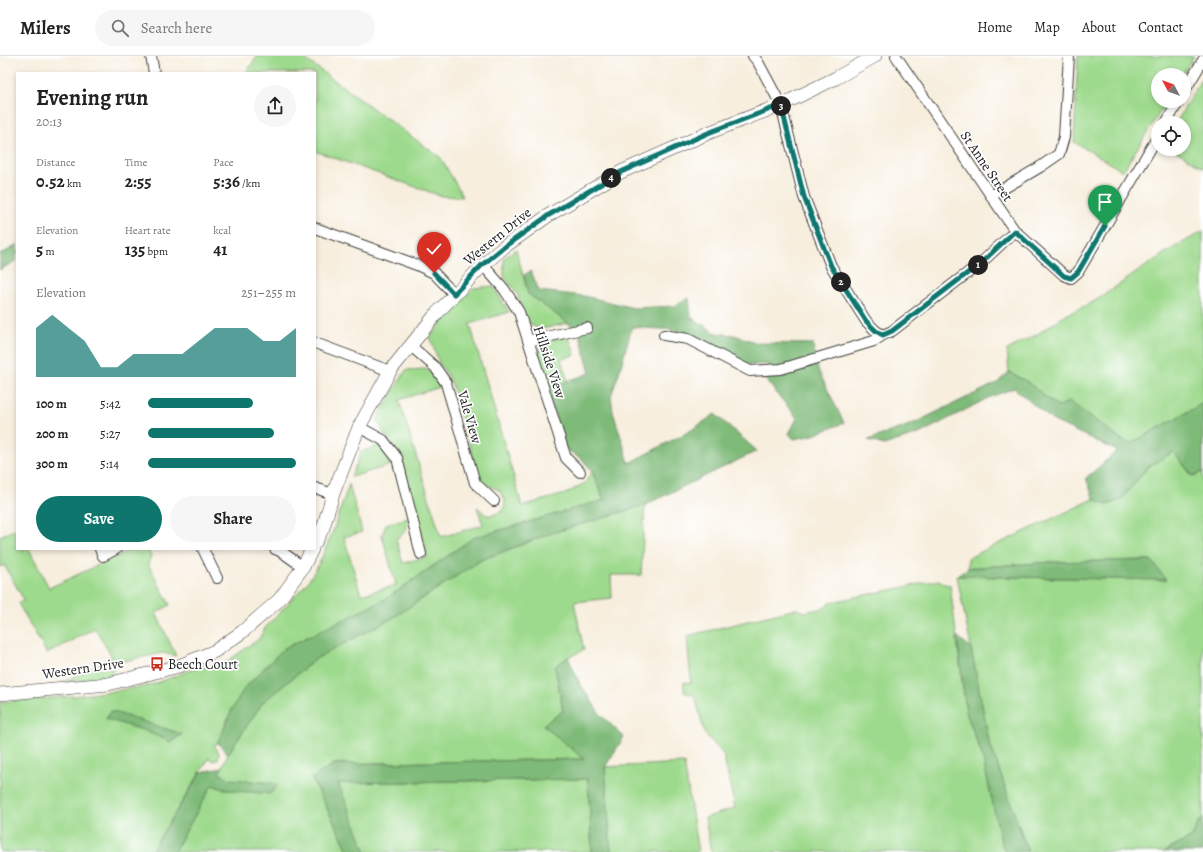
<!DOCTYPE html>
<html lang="en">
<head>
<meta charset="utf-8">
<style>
  body { margin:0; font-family:Alegreya,serif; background:#f6f6f6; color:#222; height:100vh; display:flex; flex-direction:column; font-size:15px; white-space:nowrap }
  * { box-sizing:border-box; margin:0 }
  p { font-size:13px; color:#767676 }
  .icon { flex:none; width:22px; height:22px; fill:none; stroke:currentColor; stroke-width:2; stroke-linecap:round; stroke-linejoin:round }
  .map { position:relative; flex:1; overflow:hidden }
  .panel { position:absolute; left:16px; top:16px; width:300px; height:478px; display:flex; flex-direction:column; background:#fff; border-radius:0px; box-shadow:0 2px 6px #0003 }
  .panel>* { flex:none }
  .needle { width:26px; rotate:311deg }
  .fabs { position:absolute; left:1151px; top:12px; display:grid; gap:8px }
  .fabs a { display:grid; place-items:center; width:40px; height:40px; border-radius:50%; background:#fff; box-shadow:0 2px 6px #0003; font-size:20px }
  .pin { position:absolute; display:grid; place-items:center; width:34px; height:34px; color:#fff; margin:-41px -17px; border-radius:50% 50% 50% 0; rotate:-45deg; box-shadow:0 0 4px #0007 }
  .pin .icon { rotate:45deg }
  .km { position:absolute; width:20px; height:20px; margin:-10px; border-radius:50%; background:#222; color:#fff; font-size:11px; line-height:20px; text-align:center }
  .round { display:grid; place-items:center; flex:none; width:42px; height:42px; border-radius:21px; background:#f6f6f6 }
  .overview { display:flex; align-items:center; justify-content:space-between; height:68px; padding:0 20px }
  h1 { font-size:22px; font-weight:700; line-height:30px }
  .metrics { display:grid; grid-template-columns:repeat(3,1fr); gap:6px; height:68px; padding:4px 20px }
  .metrics div { display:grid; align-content:center }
  .metrics b { font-size:17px; font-weight:700 }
  .metrics small { font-size:11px; font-weight:400 }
  .metrics p { font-size:11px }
  .chart { height:112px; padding:8px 20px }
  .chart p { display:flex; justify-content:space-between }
  .chart svg { width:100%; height:72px; margin-top:4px; fill:#0f766e; opacity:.7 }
  .action { display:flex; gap:8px; margin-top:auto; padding:8px 20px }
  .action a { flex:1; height:46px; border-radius:24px; background:#0f766e; color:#fff; font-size:16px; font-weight:700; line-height:46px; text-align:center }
  .action a+a { background:#f6f6f6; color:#222 }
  ul { padding:0 20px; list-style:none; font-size:13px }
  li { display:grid; grid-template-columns:64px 48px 1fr; align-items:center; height:30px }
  li i { height:10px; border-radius:5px; background:#0f766e }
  header { display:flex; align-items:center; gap:24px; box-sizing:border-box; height:56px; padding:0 20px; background:#fff; border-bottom:1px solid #e0e0e0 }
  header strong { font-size:19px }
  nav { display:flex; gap:22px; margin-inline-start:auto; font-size:14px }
  .search { width:280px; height:36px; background:#f6f6f6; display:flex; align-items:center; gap:10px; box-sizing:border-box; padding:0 14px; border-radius:22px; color:#767676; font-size:15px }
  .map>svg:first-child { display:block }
  .green { fill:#9eda8d; stroke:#5d7b54; fill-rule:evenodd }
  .forest { fill:#7eba78; stroke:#4d6b4a }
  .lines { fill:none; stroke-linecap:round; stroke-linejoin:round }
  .minor-casing { stroke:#3d3c39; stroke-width:12 }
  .tertiary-casing { stroke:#3d3c39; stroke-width:14 }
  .minor { stroke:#fff; stroke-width:10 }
  .tertiary { stroke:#fff; stroke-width:13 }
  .route-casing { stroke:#fff; stroke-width:8 }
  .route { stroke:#0f766e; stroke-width:5 }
  .labels { text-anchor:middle; stroke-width:3.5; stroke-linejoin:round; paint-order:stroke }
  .street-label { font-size:14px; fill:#1c1c1c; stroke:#fff }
  .poi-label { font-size:14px; fill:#1c1c1c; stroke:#fff; text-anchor:start }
</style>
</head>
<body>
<header>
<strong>Milers</strong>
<div class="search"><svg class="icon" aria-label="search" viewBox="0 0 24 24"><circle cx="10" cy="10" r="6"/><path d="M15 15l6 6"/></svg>Search here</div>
<nav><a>Home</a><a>Map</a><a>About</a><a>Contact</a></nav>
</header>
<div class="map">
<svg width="1203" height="796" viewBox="0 0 1203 796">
  <rect width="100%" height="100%" fill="#fff"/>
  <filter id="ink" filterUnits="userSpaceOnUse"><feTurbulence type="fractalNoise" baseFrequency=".025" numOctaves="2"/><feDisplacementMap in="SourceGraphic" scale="8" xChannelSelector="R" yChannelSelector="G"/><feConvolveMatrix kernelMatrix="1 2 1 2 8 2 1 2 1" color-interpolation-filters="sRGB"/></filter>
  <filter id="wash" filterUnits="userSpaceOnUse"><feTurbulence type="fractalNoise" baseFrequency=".012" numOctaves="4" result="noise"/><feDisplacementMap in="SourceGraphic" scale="16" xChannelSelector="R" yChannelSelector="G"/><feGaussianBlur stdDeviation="0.9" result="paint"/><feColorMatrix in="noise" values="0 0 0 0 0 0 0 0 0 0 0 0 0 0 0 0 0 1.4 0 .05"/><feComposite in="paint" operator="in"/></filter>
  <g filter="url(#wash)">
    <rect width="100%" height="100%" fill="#f7eedd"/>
    <path class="green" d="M257,0H301L441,102L463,141L441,140L315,95V17H246Z
      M1078,0H1194L1182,19H1158V45H1167L1123,115L1074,86Z
      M1203,20V112L1173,93H1184V67H1176Z
      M1203,175V347L1130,388L1058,351L1026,325L1009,316L1007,294L1036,279L1064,260L1095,245L1165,197Z
      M516,193L528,238L568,267L542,273L535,271L526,265L517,237L504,221V202Z
      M493,230L509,256L470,268L522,450L565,438L585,427L592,415L604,444L473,482L386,543L283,593L244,633L232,653L218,687L214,689L219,697L218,703L213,705L209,702L151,796H0V646C49,643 98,638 146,630C170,625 194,607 219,611L259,583L265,572L308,526L320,506L333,475L349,428L362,476L344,481L361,539L396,529L382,480L386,468L408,462C408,474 405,477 396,483L403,507L427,501L400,398L384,378L377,363L406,314L426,313L435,320L440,331L399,344L441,481L483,469L477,451L486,459H493L504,454L505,443L499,434L484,428L479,422L452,328L447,318L439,307L430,281L456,249L474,232ZM106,662L182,678L171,686L146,675Z
      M567,281L570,284L575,299L561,303L568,325L547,333C543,319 529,292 548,284C554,282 561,282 567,281Z
      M378,390L385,396L392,409L351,421L361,396Z
      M1173,395L1192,420L1203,416V764L1199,766L1192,781L1164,796H1028L989,685L957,520L1166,524L1151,504L1052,506L968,512V502L1094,443L1107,449L1121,444L1147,412Z
      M645,449L641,519H611L612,542L574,546L584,594L568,601L555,611L563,655L543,669L585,703L334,708L312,723L349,796H174L212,729L227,734L272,727L229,723L219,717L228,698L263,646L317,602L394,561L481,504L549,478Z
      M17,473V493H29L49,532L132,493H147L151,500L148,508L170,549L156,557L176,600L163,597L115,607L112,617L104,622L64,626L112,601L95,572L47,598L18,547L24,544L4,509L0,511V480Z
      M939,524L944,528L950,529L966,656L982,699L1001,785L1005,796H711L705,762L735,752L723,698L705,678L695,640L684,636V626L691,627L687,580L796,553L805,556L824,552L831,546Z
      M684,707L698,796H611L605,711Z
      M588,723L592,796H366L337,727Z"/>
    <path class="forest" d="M17,188V198L15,205L0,214V198L9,194Z
      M531,215L539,235L584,240L634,252L675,250L689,242L691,261L716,277L734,279L758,287L813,288L818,314L844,367L813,379L794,383L789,378L797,362L765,323L768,308L749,309L709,288L675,274L632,271L619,317L611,340L613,356L629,407L690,375L715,358L757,395L645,449L549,478L481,504L394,561L317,602L263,646L228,698L218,687L232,653L244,633L283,593L386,543L473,482L604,444L592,415L582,403L565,393L547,333L590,317L580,280L568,267L528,238L524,219Z
      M1009,316L1026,325L1058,351L1069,345L1119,382L1130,388L1203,347V416L1193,420L1173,396L1147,412L1121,444L1107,449L1094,443L1086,422L1117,395L1052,364L1014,332L988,342L921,377L884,389L868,384L912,368L997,327Z
      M1151,504L1166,524L957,520L968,512L1052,506Z
      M957,580L971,592L989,685L1028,796H1005L1001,785L982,699L966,656Z
      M568,601L579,626L600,658L624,681L605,711L611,796H592L588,723L338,727L366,796H349L312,722L334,708L584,703L543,669L563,655L555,611Z
      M111,655L182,678L171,686L146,675L106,663Z
      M222,712L219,717L229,723L272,727L278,729L270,738L227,734L212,729L174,796H151L201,716Z
      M1203,764V796H1164L1192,781L1199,766Z"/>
  </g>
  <g filter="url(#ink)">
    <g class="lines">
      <defs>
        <path id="minor" d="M151,0L154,17
          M753,0L758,6L781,49L804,141L831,210L866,265L876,275L883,279
          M896,0L1015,175L1064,219L1071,222L1078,216L1158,80
          M1184,36L1203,4
          M1166,67L1179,45
          M991,140L1040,111L1059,98L1064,81L1069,0
          M315,172L417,209L434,217L454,238
          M483,209L504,233L519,256L566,402L580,416
          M664,279L688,283L750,315L781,313L874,285L883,279L892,275L982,206L1015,175
          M528,285L587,272
          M315,287L390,315
          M411,290L435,311L446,327L475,427L494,445
          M359,371L383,384L397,402L421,498
          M315,432L333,438
          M100,493L103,500L116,493
          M203,493L217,522
          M275,493L282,496L303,511"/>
        <path id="tertiary" d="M315,487L323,472L333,438L359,371L390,315L437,257L483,209L504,191L549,159L621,116L708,77L781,49L836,22L875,0
          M0,638L108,628L179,610L215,595L242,576L279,544L303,511L312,493"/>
      </defs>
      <use href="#minor" class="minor-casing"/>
      <use href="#tertiary" class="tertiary-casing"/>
      <use href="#minor" class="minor"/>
      <use href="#tertiary" class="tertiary"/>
    </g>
  </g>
  <g class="lines" filter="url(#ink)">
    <defs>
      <path id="route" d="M434,217L454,238L482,209L504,191L549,159L621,116L708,77L781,49L804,141L831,210L866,265L876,275L883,279L892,275L982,206L1015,175L1064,220L1071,222L1078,216L1105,170"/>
    </defs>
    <use href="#route" class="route-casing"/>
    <use href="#route" class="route"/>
  </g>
  <defs>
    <symbol id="bus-bare" viewBox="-9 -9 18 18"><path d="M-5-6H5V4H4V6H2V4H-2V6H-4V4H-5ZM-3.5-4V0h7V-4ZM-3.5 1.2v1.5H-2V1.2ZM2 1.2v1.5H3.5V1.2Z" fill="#c8321e" stroke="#fff" stroke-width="2.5" paint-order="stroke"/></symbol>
  </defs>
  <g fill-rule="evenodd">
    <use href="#bus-bare" x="147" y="598" width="20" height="20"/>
  </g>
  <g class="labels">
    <g class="street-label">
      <text transform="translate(987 110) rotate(56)" y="5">St Anne Street</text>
      <text transform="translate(497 180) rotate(-39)" y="5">Western Drive</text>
      <text transform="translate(550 306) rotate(72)" y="5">Hillside View</text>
      <text transform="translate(470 361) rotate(74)" y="5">Vale View</text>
      <text transform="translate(83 612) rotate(-8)" y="5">Western Drive</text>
    </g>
    <g class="poi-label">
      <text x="168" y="613">Beech Court</text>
    </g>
  </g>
</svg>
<div class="fabs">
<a><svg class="needle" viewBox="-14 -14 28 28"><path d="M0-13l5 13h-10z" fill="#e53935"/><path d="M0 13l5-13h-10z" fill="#767676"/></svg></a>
<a><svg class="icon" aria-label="locate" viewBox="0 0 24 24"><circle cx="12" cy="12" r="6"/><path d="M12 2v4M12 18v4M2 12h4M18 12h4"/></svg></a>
</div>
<div class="pin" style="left:1105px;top:170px;background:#1e9e55"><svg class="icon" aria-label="arrive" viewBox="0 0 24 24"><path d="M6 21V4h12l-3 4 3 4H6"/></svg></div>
<div class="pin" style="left:434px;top:217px;background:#d93025"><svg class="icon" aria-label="check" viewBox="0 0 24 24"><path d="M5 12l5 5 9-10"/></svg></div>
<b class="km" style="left:978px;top:209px">1</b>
<b class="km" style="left:841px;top:226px">2</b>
<b class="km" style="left:781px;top:50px">3</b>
<b class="km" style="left:611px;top:122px">4</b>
<section class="panel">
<div class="overview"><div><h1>Evening run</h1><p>20:13</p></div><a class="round"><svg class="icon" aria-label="share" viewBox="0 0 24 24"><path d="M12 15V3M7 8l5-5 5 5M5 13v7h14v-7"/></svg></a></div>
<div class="metrics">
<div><p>Distance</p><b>0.52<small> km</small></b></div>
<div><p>Time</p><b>2:55</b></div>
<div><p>Pace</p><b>5:36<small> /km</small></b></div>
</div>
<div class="metrics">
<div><p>Elevation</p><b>5<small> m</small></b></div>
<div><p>Heart rate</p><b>135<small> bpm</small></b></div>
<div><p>kcal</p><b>41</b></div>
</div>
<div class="chart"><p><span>Elevation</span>251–255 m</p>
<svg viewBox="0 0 160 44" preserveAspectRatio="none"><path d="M0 44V14L10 6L20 14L30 22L40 38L50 38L60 30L70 30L80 30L90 30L100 22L110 14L120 14L130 14L140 22L150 22L160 14V44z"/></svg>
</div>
<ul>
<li><b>100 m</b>5:42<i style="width:71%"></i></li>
<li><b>200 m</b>5:27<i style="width:85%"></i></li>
<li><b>300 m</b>5:14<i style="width:100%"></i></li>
</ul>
<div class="action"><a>Save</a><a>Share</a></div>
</section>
</div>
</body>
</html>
